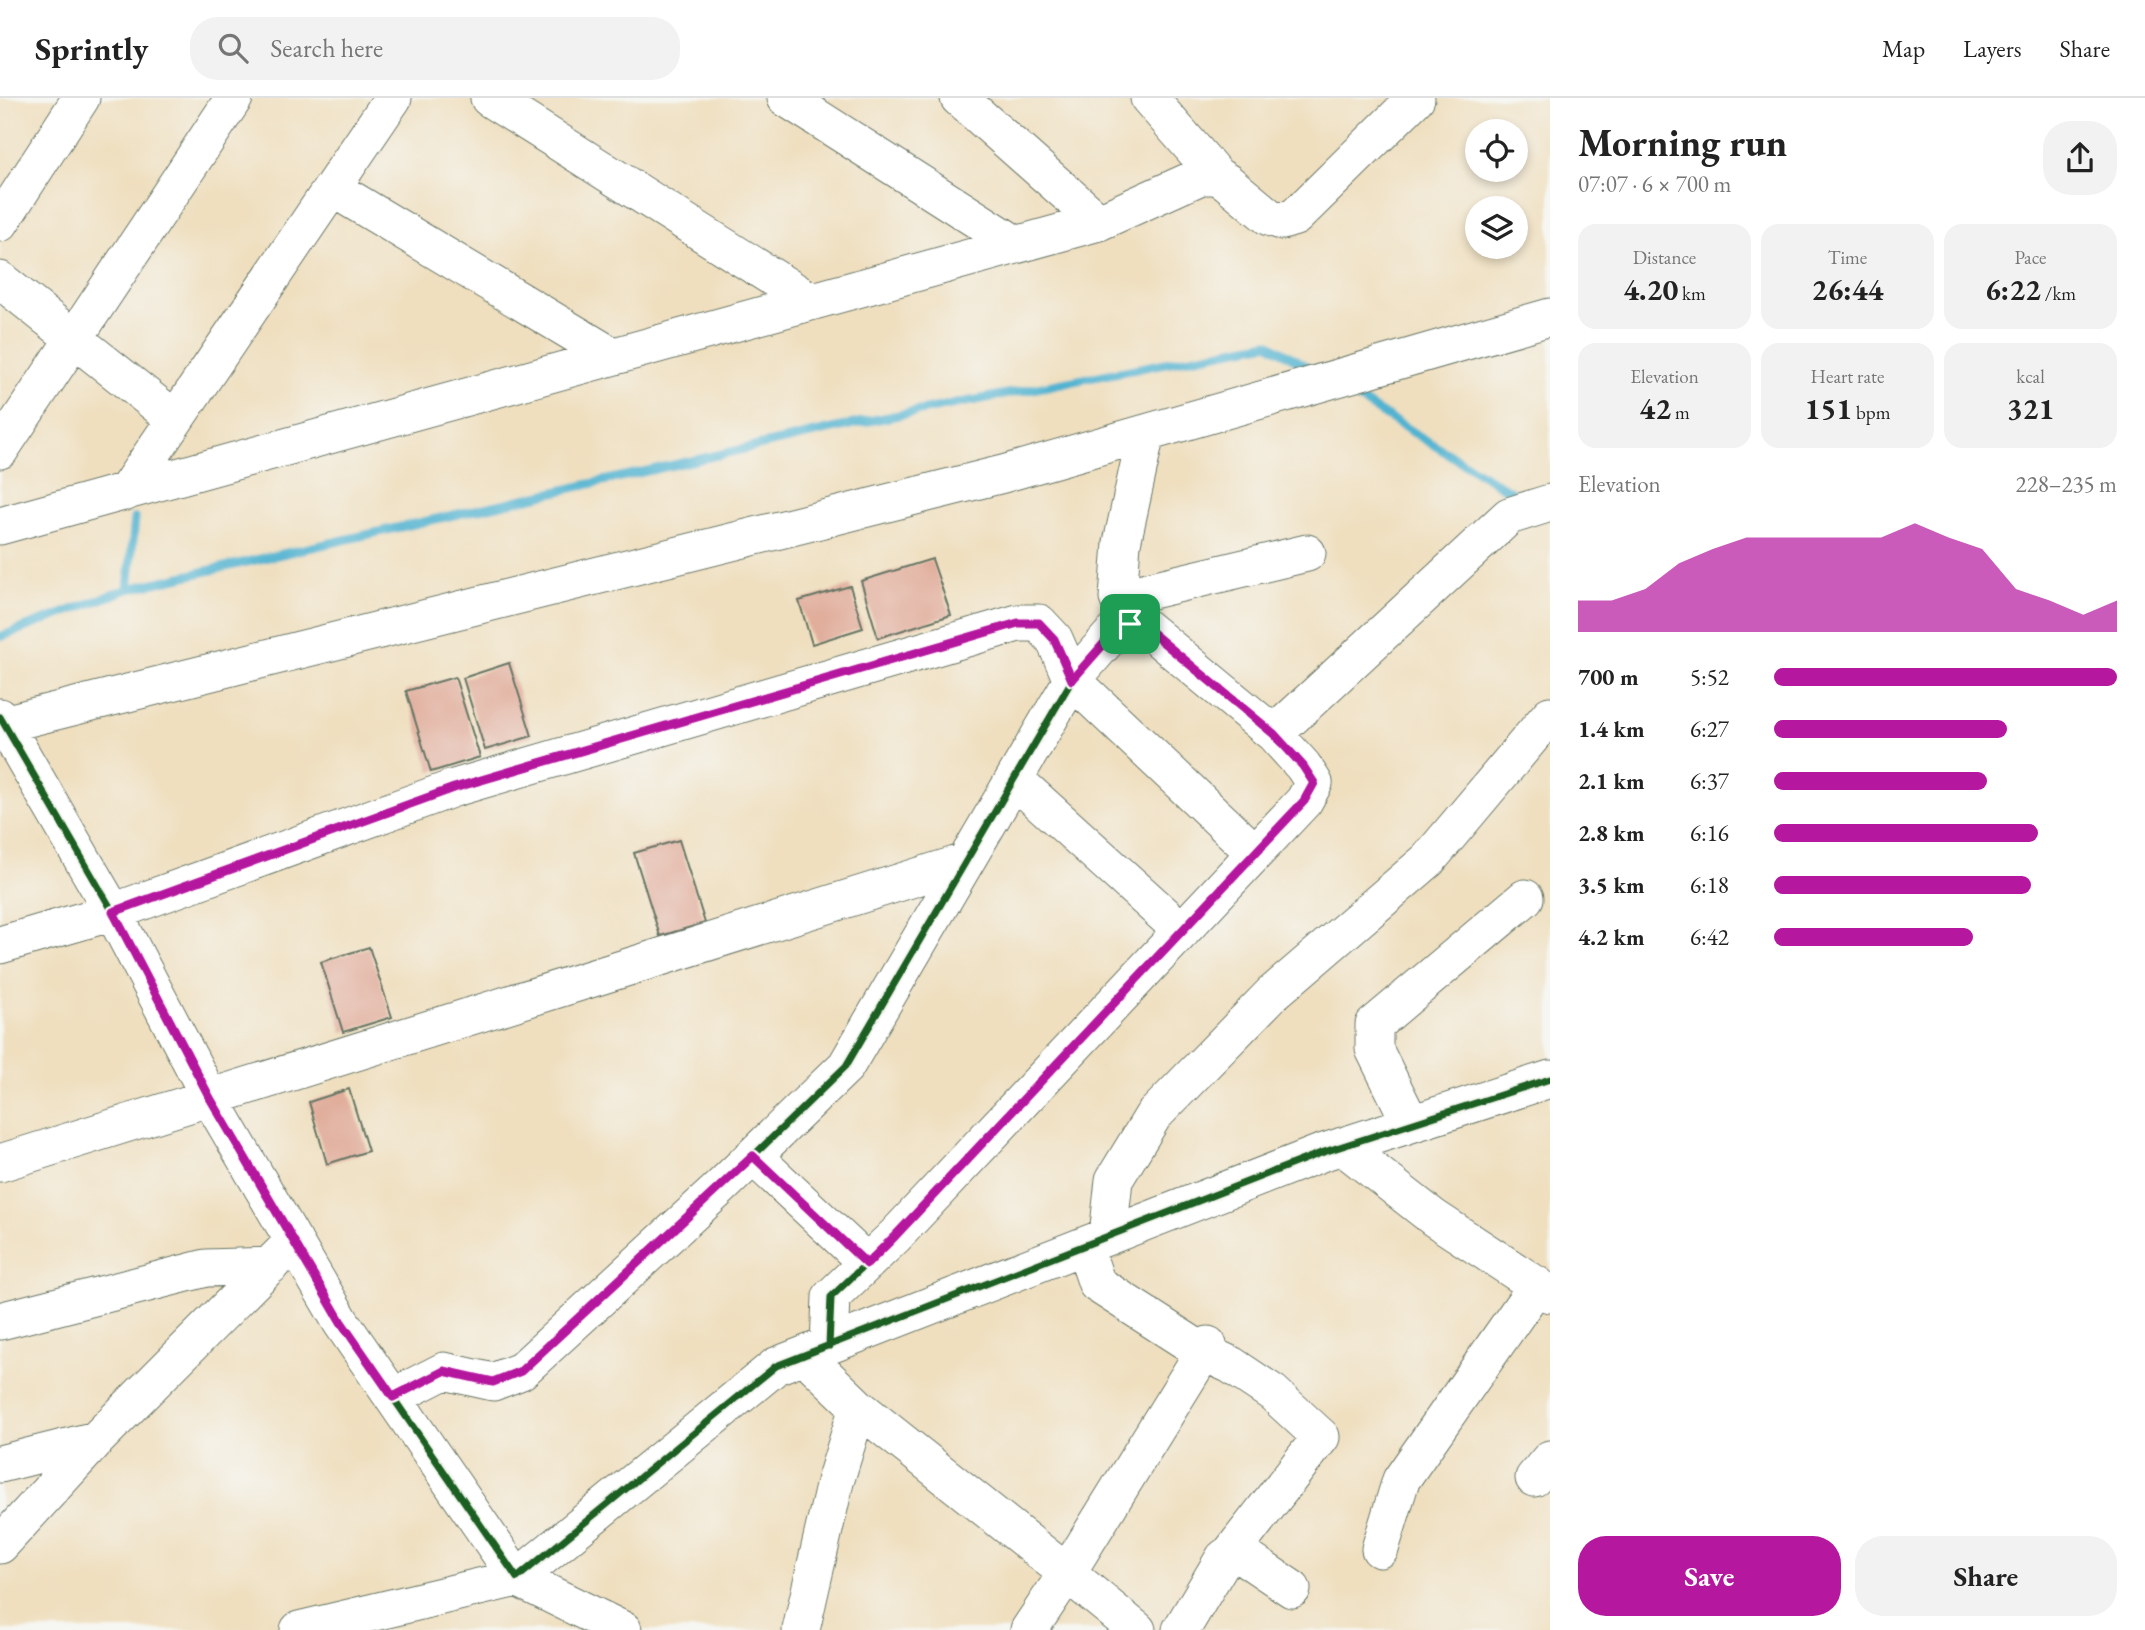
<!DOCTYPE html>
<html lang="en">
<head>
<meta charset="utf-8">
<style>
  body { margin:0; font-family:"EB Garamond",serif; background:#f2f2f2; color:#222; height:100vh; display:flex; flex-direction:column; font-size:26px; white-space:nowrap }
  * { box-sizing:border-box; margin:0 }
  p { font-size:23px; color:#767676 }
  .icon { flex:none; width:38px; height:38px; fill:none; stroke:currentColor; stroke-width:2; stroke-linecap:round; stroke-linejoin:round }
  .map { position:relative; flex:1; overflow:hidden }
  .sheet { display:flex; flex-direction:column; background:#fff; width:595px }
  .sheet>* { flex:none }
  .tools { position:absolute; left:1465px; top:21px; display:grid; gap:14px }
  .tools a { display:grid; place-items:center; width:63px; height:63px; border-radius:50%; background:#fff; box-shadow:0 4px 10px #0003; font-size:35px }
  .pin { position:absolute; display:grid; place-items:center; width:60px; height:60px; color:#fff; margin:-30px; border-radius:14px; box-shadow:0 4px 10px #0006 }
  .round { display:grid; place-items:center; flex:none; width:74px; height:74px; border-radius:28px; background:#f2f2f2 }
  .summary { display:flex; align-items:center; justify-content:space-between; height:119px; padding:0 28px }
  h1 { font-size:38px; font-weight:700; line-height:52px }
  .stats { display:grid; grid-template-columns:repeat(3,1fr); gap:10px; height:119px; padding:7px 28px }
  .stats div { display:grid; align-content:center; border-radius:18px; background:#f2f2f2; text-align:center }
  .stats b { font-size:30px; font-weight:700 }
  .stats small { font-size:19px; font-weight:400 }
  .stats p { font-size:19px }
  .chart { height:196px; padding:14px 28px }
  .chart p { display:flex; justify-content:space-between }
  .chart svg { width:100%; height:126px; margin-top:7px; fill:#b5179e; opacity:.7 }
  .cta { display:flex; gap:14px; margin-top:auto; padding:14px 28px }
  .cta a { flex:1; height:80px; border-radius:28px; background:#b5179e; color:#fff; font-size:28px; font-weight:700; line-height:80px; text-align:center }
  .cta a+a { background:#f2f2f2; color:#222 }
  ul { padding:0 28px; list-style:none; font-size:23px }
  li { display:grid; grid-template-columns:112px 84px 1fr; align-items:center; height:52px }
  li i { height:18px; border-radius:9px; background:#b5179e }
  header { display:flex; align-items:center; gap:42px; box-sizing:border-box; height:98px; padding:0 35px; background:#fff; border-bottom:2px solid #e0e0e0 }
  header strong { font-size:33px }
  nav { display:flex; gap:38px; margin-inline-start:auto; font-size:24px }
  .search { width:490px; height:63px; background:#f2f2f2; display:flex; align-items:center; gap:18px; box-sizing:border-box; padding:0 24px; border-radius:28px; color:#767676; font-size:26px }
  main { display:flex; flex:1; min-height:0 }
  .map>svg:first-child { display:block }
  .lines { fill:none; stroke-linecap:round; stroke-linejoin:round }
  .stream { stroke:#51b3d0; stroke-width:9 }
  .building { fill:#e1ae9c }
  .minor-casing { stroke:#687665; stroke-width:39 }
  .minor { stroke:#fff; stroke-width:37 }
  .cycleway-casing { stroke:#f6f6f2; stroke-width:11 }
  .cycleway { stroke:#1b5e20; stroke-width:7 }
  .route-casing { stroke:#fff; stroke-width:14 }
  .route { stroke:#b5179e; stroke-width:9 }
</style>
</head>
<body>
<header>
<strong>Sprintly</strong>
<div class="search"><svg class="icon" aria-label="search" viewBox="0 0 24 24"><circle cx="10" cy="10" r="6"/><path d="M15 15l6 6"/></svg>Search here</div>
<nav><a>Map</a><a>Layers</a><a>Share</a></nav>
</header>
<main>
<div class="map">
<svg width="1550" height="1532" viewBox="0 0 1550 1532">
  <rect width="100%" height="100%" fill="#f6f6f2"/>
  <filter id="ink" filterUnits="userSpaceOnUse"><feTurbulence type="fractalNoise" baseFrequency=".0143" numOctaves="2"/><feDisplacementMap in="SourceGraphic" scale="14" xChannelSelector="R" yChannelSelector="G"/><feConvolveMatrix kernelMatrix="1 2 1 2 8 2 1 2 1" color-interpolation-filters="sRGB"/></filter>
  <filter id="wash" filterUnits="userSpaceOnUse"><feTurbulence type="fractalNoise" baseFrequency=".00686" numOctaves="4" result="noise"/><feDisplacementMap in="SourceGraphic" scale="28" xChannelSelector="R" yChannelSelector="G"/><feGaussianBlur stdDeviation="1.57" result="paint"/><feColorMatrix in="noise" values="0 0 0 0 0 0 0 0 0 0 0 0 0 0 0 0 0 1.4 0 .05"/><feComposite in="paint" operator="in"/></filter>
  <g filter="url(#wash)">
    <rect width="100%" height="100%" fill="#efdfbf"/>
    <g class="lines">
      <path class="stream" d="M1342,291L1511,394
        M128,491L135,420
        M0,539L128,491L863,324L1268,245L1316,274"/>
    </g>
    <g id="blocks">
      <path class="building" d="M932,461L951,517L878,540L861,483Z
        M850,488L863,530L812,546L799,503Z
        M509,565L532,638L485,652L463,580Z
        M455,579L480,659L431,674L406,593Z
        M679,742L705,825L660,838L634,755Z
        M369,849L392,919L343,934L321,864Z
        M349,991L368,1053L327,1066L309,1004Z"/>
    </g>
  </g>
  <g filter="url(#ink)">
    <use href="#blocks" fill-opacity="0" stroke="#687665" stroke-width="2"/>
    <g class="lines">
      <defs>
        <path id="minor" d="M489,0L810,203
          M786,0L1015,146
          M959,0L1099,124
          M1149,0L1217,78
          M332,90L612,258
          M0,125L81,0
          M0,182L175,321
          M0,352L234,0
          M126,394L393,0
          M0,428L1099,124L1201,78H1217L1227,84L1269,119L1282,123L1295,119L1416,0
          M1118,500L1307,455
          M1131,526L1118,500L1122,445L1146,335
          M0,619L113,814L210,1000L341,1224L517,1480L776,1268L1321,1055L1550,981
          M0,627L1003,376L1550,219
          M1274,636L1509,418L1550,405
          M1014,681L1182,833
          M0,847L113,814L454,690L1018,525H1039L1054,541L1072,582L1255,755
          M1411,1026L1374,951V927L1525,800
          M1342,1048L1434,1120L1550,1196
          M753,1058L867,1165
          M0,1065L965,764
          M1108,1138L1114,1082L1153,1018L1272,896L1428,762L1550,617
          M1084,1148L1097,1186L1203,1254L1231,1267L1273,1295L1321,1339L1231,1455
          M0,1223L206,1170L270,1168
          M804,1257L858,1309L1067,1475L1137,1532
          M393,1299L444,1273L493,1284L521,1273L720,1090L846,968L1072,582L1115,533L1131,526L1146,530L1274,636L1303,668L1314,685L1304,703L895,1138L831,1199L829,1248
          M0,1366L96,1342
          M1534,1380L1550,1361
          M0,1447L96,1342L294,1143
          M1380,1451L1401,1382L1537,1187
          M299,1532L517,1480L623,1532
          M801,1532L835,1384L858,1309
          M1029,1532L1067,1475L1208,1247
          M1181,1532L1224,1460L1231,1455L1240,1456L1292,1491"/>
      </defs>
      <use href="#minor" class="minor-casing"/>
      <use href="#minor" class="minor"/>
      <defs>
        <path id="cycleway" d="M0,619L113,814L210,1000L341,1224L517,1480L776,1268L1321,1055L1550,981
          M393,1299L444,1273L493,1284L521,1273L720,1090L846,968L1072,582L1115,533L1131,526L1146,530L1274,636L1303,668L1314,685L1304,703L895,1138L831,1199L829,1248"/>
      </defs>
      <use href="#cycleway" class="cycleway-casing"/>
      <use href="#cycleway" class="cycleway"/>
    </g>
  </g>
  <g class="lines" filter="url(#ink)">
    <defs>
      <path id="route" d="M1018,525H1039L1054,541L1072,582L1115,533L1130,526L1146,530L1274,636L1303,668L1314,685L1304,703L895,1138L867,1166L753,1058L521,1273L493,1284L444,1273L393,1299L341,1224L210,1000L113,814L454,690Z"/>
    </defs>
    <use href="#route" class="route-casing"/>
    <use href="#route" class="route"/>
  </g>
</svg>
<div class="tools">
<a><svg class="icon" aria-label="locate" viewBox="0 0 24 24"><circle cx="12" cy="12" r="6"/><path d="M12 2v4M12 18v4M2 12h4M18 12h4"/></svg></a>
<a><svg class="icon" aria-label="layers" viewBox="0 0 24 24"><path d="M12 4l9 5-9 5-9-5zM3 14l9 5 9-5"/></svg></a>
</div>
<div class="pin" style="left:1130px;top:526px;background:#1e9e55"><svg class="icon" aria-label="arrive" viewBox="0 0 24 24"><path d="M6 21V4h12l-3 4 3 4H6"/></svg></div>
</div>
<section class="sheet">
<div class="summary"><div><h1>Morning run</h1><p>07:07 · 6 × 700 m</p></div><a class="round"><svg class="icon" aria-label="share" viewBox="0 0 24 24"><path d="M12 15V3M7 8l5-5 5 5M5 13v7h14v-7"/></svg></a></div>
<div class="stats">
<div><p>Distance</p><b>4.20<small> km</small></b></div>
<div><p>Time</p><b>26:44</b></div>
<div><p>Pace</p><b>6:22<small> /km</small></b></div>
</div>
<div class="stats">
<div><p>Elevation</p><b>42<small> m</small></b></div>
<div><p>Heart rate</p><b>151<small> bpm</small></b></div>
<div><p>kcal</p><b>321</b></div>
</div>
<div class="chart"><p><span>Elevation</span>228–235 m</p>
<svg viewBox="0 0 160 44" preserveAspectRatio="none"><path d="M0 44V33L10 33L20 29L30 20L40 15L50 11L60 11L70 11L80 11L90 11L100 6L110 11L120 15L130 29L140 33L150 38L160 33V44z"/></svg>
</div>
<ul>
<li><b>700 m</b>5:52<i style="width:100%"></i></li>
<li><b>1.4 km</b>6:27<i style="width:68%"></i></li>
<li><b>2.1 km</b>6:37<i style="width:62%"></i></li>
<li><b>2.8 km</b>6:16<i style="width:77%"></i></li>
<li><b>3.5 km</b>6:18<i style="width:75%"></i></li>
<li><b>4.2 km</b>6:42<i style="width:58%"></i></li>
</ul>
<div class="cta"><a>Save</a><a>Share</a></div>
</section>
</main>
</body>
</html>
